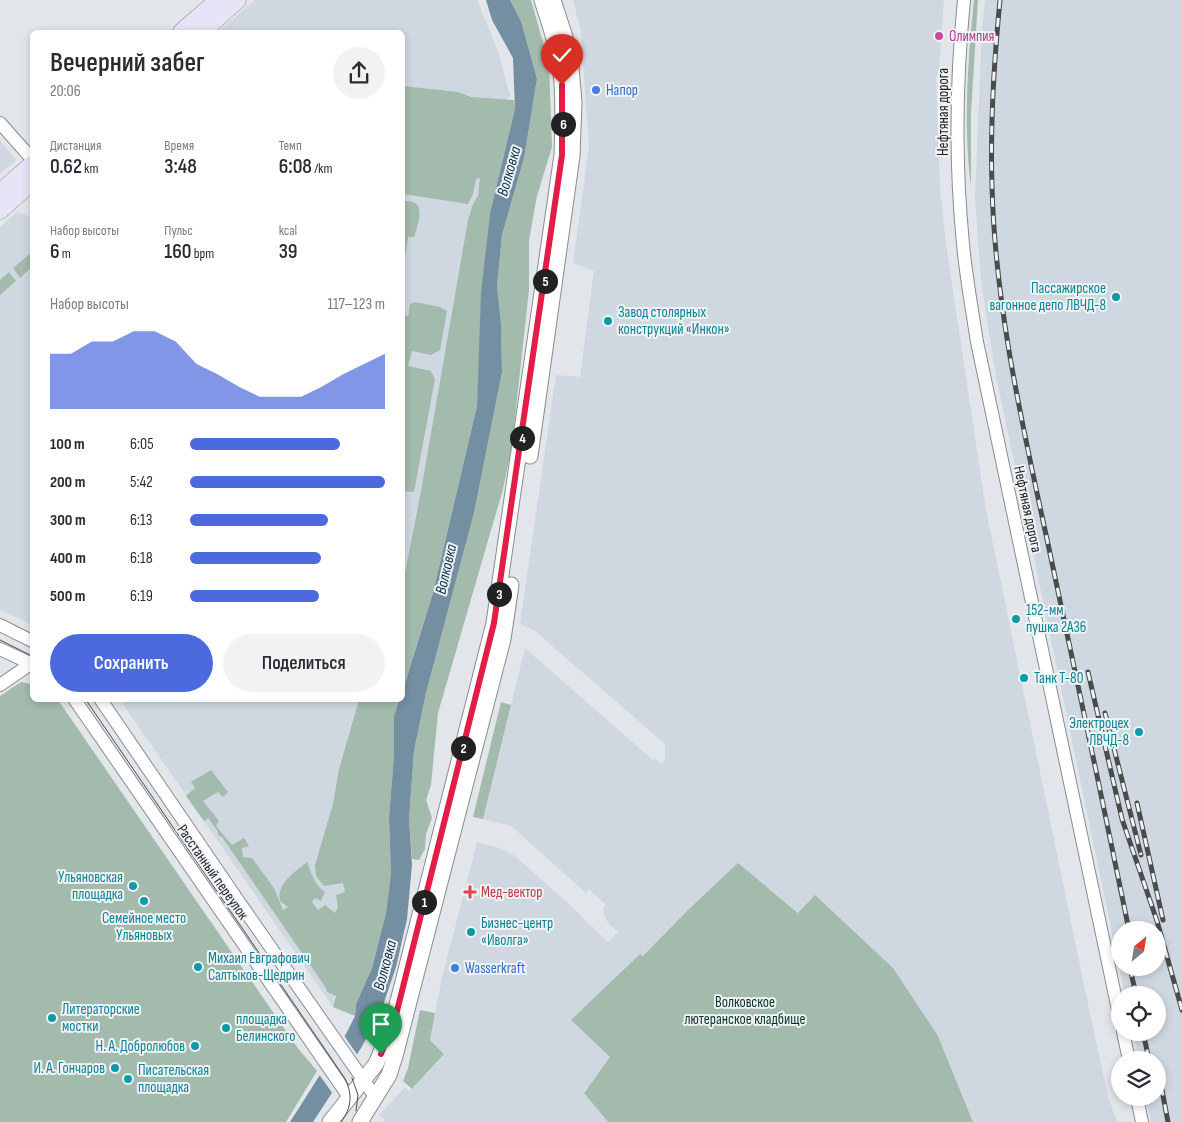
<!DOCTYPE html>
<html lang="ru">
<head>
<meta charset="utf-8">
<style>
  body { margin:0; font-family:"Sofia Sans Condensed",sans-serif; background:#f2f2f3; color:#2b2b33; height:100vh; display:flex; flex-direction:column; font-size:19px; white-space:nowrap }
  * { box-sizing:border-box; margin:0 }
  p { font-size:16px; color:#7c7c81 }
  .icon { flex:none; width:28px; height:28px; fill:none; stroke:currentColor; stroke-width:2; stroke-linecap:round; stroke-linejoin:round }
  .map { position:relative; flex:1; overflow:hidden }
  .drawer { position:absolute; left:30px; top:30px; width:375px; height:672px; display:flex; flex-direction:column; background:#fff; border-radius:8px; box-shadow:0 2px 8px #0003 }
  .drawer>* { flex:none }
  .needle { width:32px; rotate:30deg }
  .controls { position:absolute; left:1111px; top:921px; display:grid; gap:10px }
  .controls a { display:grid; place-items:center; width:55px; height:55px; border-radius:50%; background:#fff; box-shadow:0 2px 8px #0003; font-size:25px }
  .pin { position:absolute; display:grid; place-items:center; width:42px; height:42px; color:#fff; margin:-51px -21px; border-radius:50% 50% 50% 0; rotate:-45deg; box-shadow:0 0 5px #0007 }
  .pin .icon { rotate:45deg }
  .km { position:absolute; width:25px; height:25px; margin:-12px; border-radius:50%; background:#222; color:#fff; font-size:14px; line-height:25px; text-align:center }
  .round { display:grid; place-items:center; flex:none; width:52px; height:52px; border-radius:26px; background:#f2f2f3 }
  .overview { display:flex; align-items:center; justify-content:space-between; height:85px; padding:0 20px }
  h1 { font-size:28px; font-weight:600; line-height:38px }
  .figures { display:grid; grid-template-columns:repeat(3,1fr); gap:8px; height:85px; padding:5px 20px }
  .figures div { display:grid; align-content:center }
  .figures b { font-size:21px; font-weight:600 }
  .figures small { font-size:14px; font-weight:400 }
  .figures p { font-size:14px }
  .chart { height:140px; padding:10px 20px }
  .chart p { display:flex; justify-content:space-between }
  .chart svg { width:100%; height:90px; margin-top:5px; fill:#4c6ade; opacity:.7 }
  .button { display:flex; gap:10px; margin-top:auto; padding:10px 20px }
  .button a { flex:1; height:58px; border-radius:30px; background:#4c6ade; color:#fff; font-size:20px; font-weight:600; line-height:58px; text-align:center }
  .button a+a { background:#f2f2f3; color:#2b2b33 }
  ul { padding:0 20px; list-style:none; font-size:16px }
  li { display:grid; grid-template-columns:80px 60px 1fr; align-items:center; height:38px }
  li i { height:12px; border-radius:6px; background:#4c6ade }
  .map>svg:first-child { display:block }
  .built { fill:#cfd8e1; fill-rule:evenodd }
  .green { fill:#a3bbad }
  .water { fill:#758fa2 }
  .pier { fill:#e2e5e9 }
  .lines { fill:none; stroke-linecap:round; stroke-linejoin:round }
  .minor-casing { stroke:#898c8f; stroke-width:14 }
  .tertiary-casing { stroke:#898c8f; stroke-width:17 }
  .secondary-casing { stroke:#898c8f; stroke-width:19 }
  .minor { stroke:#fff; stroke-width:12 }
  .tertiary { stroke:#fff; stroke-width:15 }
  .secondary { stroke:#e8e3f7; stroke-width:18 }
  .tram { stroke:#494b4c; stroke-width:1 }
  .rail-casing { stroke:#494b4c; stroke-width:5 }
  .rail { stroke:#eff3f6; stroke-width:3; stroke-dasharray:9; stroke-linecap:butt }
  .route-casing { stroke:#fff; stroke-width:10 }
  .route { stroke:#e11d48; stroke-width:6 }
  .hotel-dot { fill:#d1479c; stroke:#eff3f6; stroke-width:2 }
  .shop-dot { fill:#3f7fe0; stroke:#eff3f6; stroke-width:2 }
  .culture-dot { fill:#0f9aa8; stroke:#eff3f6; stroke-width:2 }
  .health-dot { fill:#e0444e; stroke:#eff3f6; stroke-width:2 }
  .labels { text-anchor:middle; stroke-width:4; stroke-linejoin:round; paint-order:stroke }
  .hotel-label { font-size:15px; fill:#b23c85; stroke:#eff3f6; text-anchor:start }
  .shop-label { font-size:15px; fill:#366cbe; stroke:#eff3f6; text-anchor:start }
  .street-label { font-size:15px; fill:#1e1f20; stroke:#eff3f6 }
  .culture-label { font-size:15px; fill:#0d838f; stroke:#eff3f6; text-anchor:start }
  .health-label { font-size:15px; fill:#be3a42; stroke:#eff3f6; text-anchor:start }
  .park-label { font-size:15px; fill:#093321; stroke:#eff3f6 }
  .water-label { font-size:16px; font-style:italic; fill:#0b3046; stroke:#eff3f6 }
</style>
</head>
<body>
<div class="map">
<svg width="1182" height="1122" viewBox="0 0 1182 1122">
  <rect width="100%" height="100%" fill="#e2e5e9"/>
  <path class="built" d="M255,0H477L499,54L510,96L507,100H500L403,624L402,32H217Z
    M573,0H944L939,72L936,78L940,188L946,244L986,510L1089,1009L1108,1096L1117,1122H973L938,1036L815,896L799,913L738,864L688,910L643,956L640,954L572,1020L611,1057L584,1092L608,1122H384L385,1120L379,1115L405,1087L410,1092L444,1054L430,1040L442,978L477,842L499,848L515,856L569,904L608,942L618,932L609,924L604,915L603,908L606,905L589,889L586,893L511,826L483,819L525,648L653,760L655,758L661,764L665,760V744L535,631L520,624L556,375L580,377L594,271L573,263L589,146L581,32Z
    M985,0H1182V1122H1151L1147,1098H1158V1060H1139L1133,1033L1158,1032V995H1125L995,371L981,281L975,197L982,27ZM1120,930H1158V968H1120Z
    M0,141L16,160L0,174Z
    M19,212L32,218V625L0,610V227L16,213Z
    M120,700H382L333,1007L204,821Z"/>
  <path class="green" d="M510,0H531L549,64L552,147L537,196L529,240V290L512,445L503,489L438,713L431,785L426,800L432,818L426,834L425,849L419,860L412,859L409,819L414,751L426,693L474,513L502,372L501,323L497,286L502,235L524,158L537,79L521,21Z
    M974,0H978L971,112V186C963,128 968,58 974,0Z
    M403,86L458,92L471,97L514,100L515,109L508,142L480,350L477,406L433,593L403,690V583L421,491L468,220L473,204L478,196L480,178L476,179L473,194L468,204L403,194Z
    M403,201C406,201 412,201 415,203C424,207 417,228 415,235L414,237H408L403,271Z
    M31,253L32,254V267L20,278L13,268Z
    M9,272L16,281L0,295V280Z
    M415,302L440,307L447,311L440,350L431,355L412,351L408,366L431,371L435,379L414,492L403,491L402,315L408,316L410,304Z
    M21,682L32,684V700H58L297,1047L317,1071L286,1122H0V696Z
    M359,700H399L394,716V754L389,819L391,873L386,913L372,968L356,1004L355,1016L333,1007L336,996L327,992L326,988L222,837L219,836L217,830L208,818L204,821L186,796L195,788L191,782L211,770L228,792L223,797L218,792L203,801L219,821L216,826L232,845L244,838L249,846L242,848L243,857L252,858L274,888L283,910L288,907L280,901C276,884 295,872 307,862C312,874 314,884 325,892L321,901L315,898L312,902L318,910L325,905L335,913L338,907L336,895L345,892L343,883L324,886L316,876L315,865L333,804L339,769Z
    M501,702L511,705L483,819L473,817Z
    M738,863L798,913L815,895L893,968L938,1036L973,1122H608L584,1093L610,1057L571,1020L640,954L643,956L688,910Z
    M420,1010L435,1013L430,1040L444,1054L412,1089L403,1081L408,1068Z"/>
  <path class="water" d="M486,0H510L521,21L537,79L524,158L502,235L497,286L501,323L502,372L474,513L426,693L414,751L409,819L412,865L407,919L396,967L380,1014L361,1048L313,1122H290L346,1034L355,1016L356,1004L372,968L386,913L391,873L389,819L394,754V716L399,700H402L403,690L433,593L477,406L481,293L490,214L515,109L513,58L492,20Z"/>
  <path class="pier" d="M343,1034L358,1056L333,1094L318,1073Z"/>
  <g class="lines">
    <defs>
      <path id="minor" d="M964,0C956,81 955,163 963,244C966,277 972,309 977,342L1120,1019
        M0,123L32,159
        M0,625L32,641
        M0,649L32,664
        M0,685L32,663
        M75,700L349,1097
        M101,700L239,902L376,1098
        M1123,1032L1129,1060
        M1137,1098L1142,1122"/>
      <path id="tertiary" d="M530,456L572,156L574,102L571,68L565,37L553,0
        M330,1122L376,1064L392,1025L494,623L562,155C563,127 564,99 561,71C558,46 549,23 542,0
        M360,1122L389,1075L395,1056L503,639L511,585"/>
      <path id="secondary" d="M182,32L219,0
        M201,32L237,0
        M0,193L32,165
        M0,210L32,181"/>
    </defs>
    <use href="#minor" class="minor-casing"/>
    <use href="#tertiary" class="tertiary-casing"/>
    <use href="#secondary" class="secondary-casing"/>
    <use href="#minor" class="minor"/>
    <use href="#tertiary" class="tertiary"/>
    <use href="#secondary" class="secondary"/>
    <path class="tram" d="M0,640L32,656
      M86,700L344,1077C353,1093 352,1108 341,1122
      M352,1078L358,1095L356,1111"/>
    <defs>
      <path id="rail" d="M1000,0C994,61 990,123 992,185C995,317 1028,448 1055,577C1080,695 1105,812 1129,930
        M1088,672L1122,819L1157,921L1182,1010
        M1105,713L1141,855
        M1137,803L1163,920
        M1130,968L1136,995
        M1143,1032L1149,1060
        M1158,1069L1168,1122"/>
    </defs>
    <use href="#rail" class="rail-casing"/>
    <use href="#rail" class="rail"/>
  </g>
  <g class="lines">
    <defs>
      <path id="route" d="M381,1054L396,1015L494,623L562,155V85"/>
    </defs>
    <use href="#route" class="route-casing"/>
    <use href="#route" class="route"/>
  </g>
  <circle class="hotel-dot" cx="939" cy="36" r="5"/>
  <g class="shop-dot">
    <circle cx="596" cy="90" r="5"/>
    <circle cx="455" cy="968" r="5"/>
  </g>
  <g class="culture-dot">
    <circle cx="1116" cy="297" r="5"/>
    <circle cx="608" cy="321" r="5"/>
    <circle cx="1016" cy="619" r="5"/>
    <circle cx="1024" cy="678" r="5"/>
    <circle cx="1139" cy="732" r="5"/>
    <circle cx="133" cy="886" r="5"/>
    <circle cx="144" cy="901" r="5"/>
    <circle cx="471" cy="932" r="5"/>
    <circle cx="198" cy="967" r="5"/>
    <circle cx="52" cy="1018" r="5"/>
    <circle cx="226" cy="1028" r="5"/>
    <circle cx="195" cy="1046" r="5"/>
    <circle cx="115" cy="1068" r="5"/>
    <circle cx="128" cy="1079" r="5"/>
  </g>
  <path class="health-dot" d="M467.5 884.5h5v5h5v5h-5v5h-5v-5h-5v-5h5z"/>
  <g class="labels">
    <g class="hotel-label">
      <text x="949" y="41">Олимпия</text>
    </g>
    <g class="shop-label">
      <text x="606" y="95">Напор</text>
      <text x="465" y="973">Wasserkraft</text>
    </g>
    <g class="street-label">
      <text transform="translate(943 112) rotate(-90)" y="5">Нефтяная дорога</text>
      <text transform="translate(1028 509) rotate(78)" y="5">Нефтяная дорога</text>
      <text transform="translate(213 872) rotate(55)" y="5">Расстанный переулок</text>
    </g>
    <g class="culture-label">
      <text x="1106" y="293" text-anchor="end">Пассажирское<tspan x="1106" dy="17">вагонное депо ЛВЧД-8</tspan></text>
      <text x="618" y="317">Завод столярных<tspan x="618" dy="17">конструкций «Инкон»</tspan></text>
      <text x="1026" y="615">152-мм<tspan x="1026" dy="17">пушка 2А36</tspan></text>
      <text x="1034" y="683">Танк Т-80</text>
      <text x="1129" y="728" text-anchor="end">Электроцех<tspan x="1129" dy="17">ЛВЧД-8</tspan></text>
      <text x="123" y="882" text-anchor="end">Ульяновская<tspan x="123" dy="17">площадка</tspan></text>
      <text x="144" y="923" text-anchor="middle">Семейное место<tspan x="144" dy="17">Ульяновых</tspan></text>
      <text x="481" y="928">Бизнес-центр<tspan x="481" dy="17">«Иволга»</tspan></text>
      <text x="208" y="963">Михаил Евграфович<tspan x="208" dy="17">Салтыков-Щедрин</tspan></text>
      <text x="62" y="1014">Литераторские<tspan x="62" dy="17">мостки</tspan></text>
      <text x="236" y="1024">площадка<tspan x="236" dy="17">Белинского</tspan></text>
      <text x="185" y="1051" text-anchor="end">Н. А. Добролюбов</text>
      <text x="105" y="1073" text-anchor="end">И. А. Гончаров</text>
      <text x="138" y="1075">Писательская<tspan x="138" dy="17">площадка</tspan></text>
    </g>
    <g class="health-label">
      <text x="481" y="897">Мед-вектор</text>
    </g>
    <g class="park-label">
      <text x="745" y="1007">Волковское<tspan x="745" dy="17">лютеранское кладбище</tspan></text>
    </g>
    <g class="water-label">
      <text transform="translate(508 171) rotate(-74)" y="6">Волковка</text>
      <text transform="translate(445 569) rotate(-77)" y="6">Волковка</text>
      <text transform="translate(384 965) rotate(-75)" y="6">Волковка</text>
    </g>
  </g>
</svg>
<div class="controls">
<a><svg class="needle" viewBox="-14 -14 28 28"><path d="M0-13l5 13h-10z" fill="#e53935"/><path d="M0 13l5-13h-10z" fill="#7c7c81"/></svg></a>
<a><svg class="icon" aria-label="locate" viewBox="0 0 24 24"><circle cx="12" cy="12" r="6"/><path d="M12 2v4M12 18v4M2 12h4M18 12h4"/></svg></a>
<a><svg class="icon" aria-label="layers" viewBox="0 0 24 24"><path d="M12 4l9 5-9 5-9-5zM3 14l9 5 9-5"/></svg></a>
</div>
<div class="pin" style="left:381px;top:1054px;background:#1e9e55"><svg class="icon" aria-label="arrive" viewBox="0 0 24 24"><path d="M6 21V4h12l-3 4 3 4H6"/></svg></div>
<div class="pin" style="left:562px;top:85px;background:#d93025"><svg class="icon" aria-label="check" viewBox="0 0 24 24"><path d="M5 12l5 5 9-10"/></svg></div>
<b class="km" style="left:424px;top:902px">1</b>
<b class="km" style="left:463px;top:748px">2</b>
<b class="km" style="left:499px;top:594px">3</b>
<b class="km" style="left:522px;top:438px">4</b>
<b class="km" style="left:545px;top:281px">5</b>
<b class="km" style="left:563px;top:124px">6</b>
<section class="drawer">
<div class="overview"><div><h1>Вечерний забег</h1><p>20:06</p></div><a class="round"><svg class="icon" aria-label="share" viewBox="0 0 24 24"><path d="M12 15V3M7 8l5-5 5 5M5 13v7h14v-7"/></svg></a></div>
<div class="figures">
<div><p>Дистанция</p><b>0.62<small> km</small></b></div>
<div><p>Время</p><b>3:48</b></div>
<div><p>Темп</p><b>6:08<small> /km</small></b></div>
</div>
<div class="figures">
<div><p>Набор высоты</p><b>6<small> m</small></b></div>
<div><p>Пульс</p><b>160<small> bpm</small></b></div>
<div><p>kcal</p><b>39</b></div>
</div>
<div class="chart"><p><span>Набор высоты</span>117–123 m</p>
<svg viewBox="0 0 160 44" preserveAspectRatio="none"><path d="M0 44V17L10 17L20 11L30 11L40 6L50 6L60 11L70 22L80 27L90 33L100 38L110 38L120 38L130 33L140 27L150 22L160 17V44z"/></svg>
</div>
<ul>
<li><b>100 m</b>6:05<i style="width:77%"></i></li>
<li><b>200 m</b>5:42<i style="width:100%"></i></li>
<li><b>300 m</b>6:13<i style="width:71%"></i></li>
<li><b>400 m</b>6:18<i style="width:67%"></i></li>
<li><b>500 m</b>6:19<i style="width:66%"></i></li>
</ul>
<div class="button"><a>Сохранить</a><a>Поделиться</a></div>
</section>
</div>
</body>
</html>
